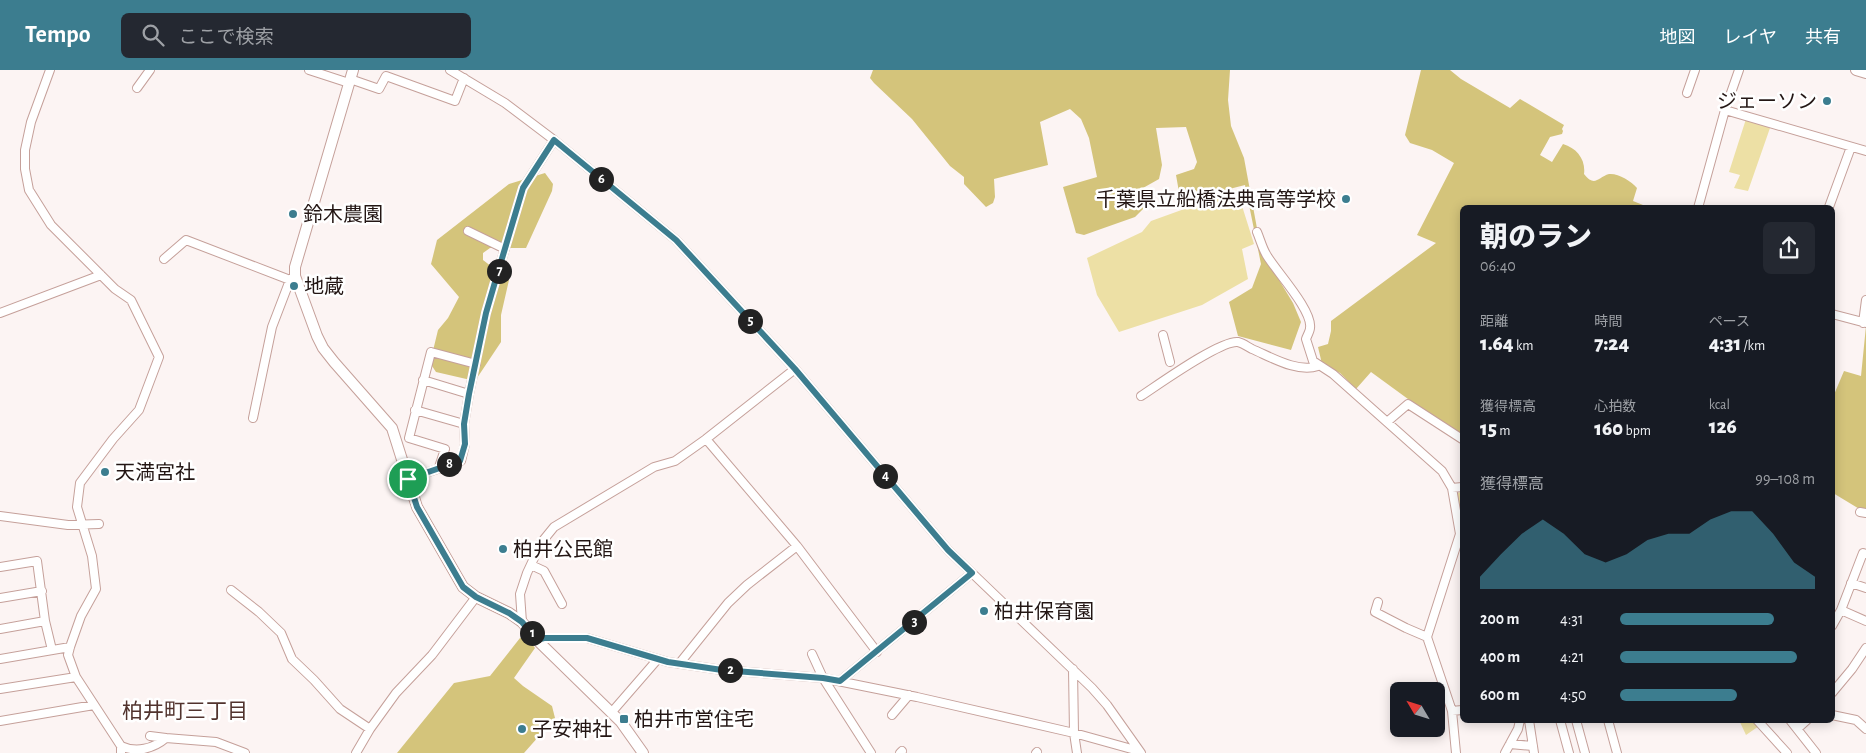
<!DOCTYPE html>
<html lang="ja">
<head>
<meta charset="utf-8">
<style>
  body { margin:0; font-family:"Alegreya Sans","Noto Sans JP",sans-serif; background:#242831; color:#f1f3f6; height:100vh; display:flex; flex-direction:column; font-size:19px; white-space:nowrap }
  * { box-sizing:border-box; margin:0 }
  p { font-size:16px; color:#9ea1a6 }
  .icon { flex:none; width:28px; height:28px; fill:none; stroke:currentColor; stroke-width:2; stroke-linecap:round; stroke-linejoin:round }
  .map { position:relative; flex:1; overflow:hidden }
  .side { position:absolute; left:1460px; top:135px; width:375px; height:518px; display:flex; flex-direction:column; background:#171b24; border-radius:8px; box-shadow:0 2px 12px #0003 }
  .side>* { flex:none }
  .needle { width:32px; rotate:308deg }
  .tools { position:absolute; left:1390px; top:612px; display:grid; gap:10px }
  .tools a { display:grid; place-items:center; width:55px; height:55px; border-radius:8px; background:#171b24; box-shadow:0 2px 12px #0003; font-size:25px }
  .pin { position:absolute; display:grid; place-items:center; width:42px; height:42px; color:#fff; margin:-21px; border:2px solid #fff; border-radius:50%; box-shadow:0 1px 5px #0007 }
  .km { position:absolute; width:25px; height:25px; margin:-12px; border-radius:50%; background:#222; color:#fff; font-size:14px; line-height:25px; text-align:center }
  .round { display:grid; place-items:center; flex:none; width:52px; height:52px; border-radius:8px; background:#242831 }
  .head { display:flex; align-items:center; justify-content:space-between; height:85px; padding:0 20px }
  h1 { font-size:28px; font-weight:800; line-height:38px }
  .stats { display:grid; grid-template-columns:repeat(3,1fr); gap:8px; height:85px; padding:5px 20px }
  .stats div { display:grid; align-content:center }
  .stats b { font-size:21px; font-weight:800 }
  .stats small { font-size:14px; font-weight:400 }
  .stats p { font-size:14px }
  .chart { height:140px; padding:10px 20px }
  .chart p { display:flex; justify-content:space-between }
  .chart svg { width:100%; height:90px; margin-top:5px; fill:#3c7d8f; opacity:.7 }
  ul { padding:0 20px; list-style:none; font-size:16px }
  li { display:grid; grid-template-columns:80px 60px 1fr; align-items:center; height:38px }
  li i { height:12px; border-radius:6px; background:#3c7d8f }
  header { display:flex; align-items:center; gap:30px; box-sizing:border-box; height:70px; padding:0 25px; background:#3c7d8f; color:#fff }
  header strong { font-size:24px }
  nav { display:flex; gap:28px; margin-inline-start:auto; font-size:18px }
  .search { width:350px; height:45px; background:#242831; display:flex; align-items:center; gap:12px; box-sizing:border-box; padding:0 18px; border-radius:8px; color:#9ea1a6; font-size:19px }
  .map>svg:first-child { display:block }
  .green { fill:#ede0a5 }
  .forest { fill:#d4c47b }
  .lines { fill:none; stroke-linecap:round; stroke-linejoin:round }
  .street-casing { stroke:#c5a09a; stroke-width:10 }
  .secondary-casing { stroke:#c5a09a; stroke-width:12 }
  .street { stroke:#fff; stroke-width:8 }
  .secondary { stroke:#fff; stroke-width:10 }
  .route-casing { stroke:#fff; stroke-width:10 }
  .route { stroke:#3c7d8f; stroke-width:6 }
  .poi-dot { fill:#3c7d8f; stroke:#fff; stroke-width:2 }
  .labels { text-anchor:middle; stroke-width:5; stroke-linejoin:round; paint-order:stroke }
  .poi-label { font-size:20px; fill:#231614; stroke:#fff; text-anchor:start }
  .neighbourhood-label { font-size:21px; fill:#51332e; stroke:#fff }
</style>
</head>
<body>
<header>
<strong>Tempo</strong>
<div class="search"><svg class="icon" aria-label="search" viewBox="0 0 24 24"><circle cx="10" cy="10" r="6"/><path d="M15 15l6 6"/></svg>ここで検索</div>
<nav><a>地図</a><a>レイヤ</a><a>共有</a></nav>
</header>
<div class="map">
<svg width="1866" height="683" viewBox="0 0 1866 683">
  <rect width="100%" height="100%" fill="#fcf4f3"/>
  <path class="green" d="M1746,49L1770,58L1748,121L1734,118L1740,105L1729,102Z
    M1237,120L1254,174L1242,179L1248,209L1202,235L1119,262L1097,225L1087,188L1142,162L1151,151Z
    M1462,422V459L1457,423Z
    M1739,650H1753L1759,656L1746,665Z"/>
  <path class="forest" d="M873,0H1230L1228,30L1231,56L1244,88L1261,180L1293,233L1301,252L1291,280L1238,266L1229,232L1252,218L1261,194L1245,115L1198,127L1196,120L1179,122L1176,105L1194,99L1197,92L1186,57L1156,58L1162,95L1159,109L1143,118L1144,138L1135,147L1084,165L1076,163L1063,117L1097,107L1089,68L1081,49L1070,39L1040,52L1048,95L994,109L995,127L993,133L986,137L964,114V107L950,96L912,49L874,13L870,8Z
    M1421,0H1450L1461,9L1510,38L1520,29L1564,55L1562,59L1563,61L1562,64L1550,67L1540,85L1552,92L1563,74C1577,78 1586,90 1584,104C1595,118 1598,107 1609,104C1618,103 1631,111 1637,118L1633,131L1643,135V137L1462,138V364L1408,329L1371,302L1356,319L1340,303L1322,294L1318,277L1328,274L1331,261V251L1436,173L1417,165L1454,93L1432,80L1410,73L1405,65Z
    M545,103L553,114L552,121L526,178H490L483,183V190L509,210L501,245V272L475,311L436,302L430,293L438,260L448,248L459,227L431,194L437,170L509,114Z
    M1866,256V443L1833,423V327L1844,301L1861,306Z
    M520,568L528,569L535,578L514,608L523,616L552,636L555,648L524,683H397L454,613L490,606Z"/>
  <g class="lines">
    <defs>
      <path id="street" d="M50,0L31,52L25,80V99L29,120L51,155L115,219L131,230L159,287L139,340L113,369L80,413L77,437L92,486L96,519L81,546L70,577L68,585L76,607L121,676V683
        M309,0L349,13
        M450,0L505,33L554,70L676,170L795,299L948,480L1092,618L1107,635L1141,683
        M350,9L379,19L386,6L455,31L464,8
        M137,18L150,0
        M1687,23L1695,0
        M1725,40L1866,81
        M1829,137L1851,77
        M1698,138L1725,40L1739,0
        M468,161L505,179
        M1257,162C1260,169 1262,177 1266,184C1274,199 1313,240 1310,258C1310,261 1307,266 1306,269L1313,291L1333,304L1442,401L1452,418L1460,464L1427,567L1452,641L1456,683
        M164,189L186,170L290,210
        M0,243L101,205
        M1832,244L1866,253
        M1863,253L1866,230
        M1163,265L1170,292
        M423,310L469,324
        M1141,326C1158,315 1220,270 1238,272C1243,273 1248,277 1252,279C1271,287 1297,303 1318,296
        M415,340L464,354
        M253,348L272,257L290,210L295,206
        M1387,352L1408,334L1462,369
        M706,369L797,476
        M439,397L445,379L409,368L431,282L476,294
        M408,409L461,391L465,374L464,354L469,324L486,243L495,212L523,118L554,70
        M1452,418L1462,417
        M1860,442L1866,443
        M0,446L68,455L99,454
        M531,495L544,501L562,534
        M0,497L37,491L45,551L52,580
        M1851,513L1866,518
        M231,520L259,542L281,563L292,589L314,610L340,639L370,659
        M0,528L42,521
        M1378,532L1375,542L1406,558L1427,567
        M1841,540L1866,551
        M522,552L520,524L527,503L541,473L554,457L654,397L675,391L706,369L795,299
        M1832,556L1841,540L1863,483L1866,484
        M0,559L45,551
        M537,570L544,568H587L668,592L722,600L823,608L917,627L1074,663L1139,681
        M812,584L823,608L871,683
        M0,589L70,577
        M679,594L728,533L747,515L797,476L877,582
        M1073,599L1074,663L1077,683
        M840,611L972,503
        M0,619L76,607
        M1832,623L1852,599L1866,578
        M1452,641L1462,640
        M611,643L657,590
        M892,645L909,625
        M1832,645L1856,650L1866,659
        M1529,650L1534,683
        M1560,650L1569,683
        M1576,650L1585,683
        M1608,650L1617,683
        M1757,650L1787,683
        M1790,650L1816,683
        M0,651L94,635
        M1797,659L1807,650
        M150,666L166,668
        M1510,674L1533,676
        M121,676C136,683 153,679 166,668L216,672L245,683
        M356,683L370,659L396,623L432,585L476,527
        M900,683L902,681
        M1036,683L1037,682
        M1505,683L1518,659L1520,650"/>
      <path id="secondary" d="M353,0L295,197V206L317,266L323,278L334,292L392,358L417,437L463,517L476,527L509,543L522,552L537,570L621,652L643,683
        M1856,0L1866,3"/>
    </defs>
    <use href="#street" class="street-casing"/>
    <use href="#secondary" class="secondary-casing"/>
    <use href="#street" class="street"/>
    <use href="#secondary" class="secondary"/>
  </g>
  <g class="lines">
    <defs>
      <path id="route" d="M554,70L676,170L795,299L948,480L972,503L840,611L823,608L722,600L668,592L587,568H544L537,570L522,552L509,543L476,527L463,517L417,437L408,409L460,391L465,374L464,354L469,324L486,243L495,212L523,118Z"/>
    </defs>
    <use href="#route" class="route-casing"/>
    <use href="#route" class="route"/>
  </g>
  <g class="poi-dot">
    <circle cx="1827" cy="31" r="5"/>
    <circle cx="1346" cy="129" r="5"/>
    <circle cx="293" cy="144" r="5"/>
    <circle cx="294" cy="216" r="5"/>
    <circle cx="105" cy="402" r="5"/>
    <circle cx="503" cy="479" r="5"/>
    <circle cx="984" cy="541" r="5"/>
    <rect x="619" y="644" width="10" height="10" rx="2.5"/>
    <circle cx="522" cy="659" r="5"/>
  </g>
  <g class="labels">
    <g class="poi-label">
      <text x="1817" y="38" text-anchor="end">ジェーソン</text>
      <text x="1336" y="136" text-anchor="end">千葉県立船橋法典高等学校</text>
      <text x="303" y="151">鈴木農園</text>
      <text x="304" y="223">地蔵</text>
      <text x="115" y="409">天満宮社</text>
      <text x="513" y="486">柏井公民館</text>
      <text x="994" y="548">柏井保育園</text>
      <text x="634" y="656">柏井市営住宅</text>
      <text x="532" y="666">子安神社</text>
    </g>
    <g class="neighbourhood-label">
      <text x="185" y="648">柏井町三丁目</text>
    </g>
  </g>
</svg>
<div class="tools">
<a><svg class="needle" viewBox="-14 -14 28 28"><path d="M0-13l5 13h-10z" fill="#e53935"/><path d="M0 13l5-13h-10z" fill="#9ea1a6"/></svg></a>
</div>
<div class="pin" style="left:408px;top:409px;background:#1e9e55"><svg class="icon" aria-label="arrive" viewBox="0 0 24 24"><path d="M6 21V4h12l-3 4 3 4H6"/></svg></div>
<b class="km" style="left:532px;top:563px">1</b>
<b class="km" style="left:730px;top:600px">2</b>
<b class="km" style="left:914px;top:552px">3</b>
<b class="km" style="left:885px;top:406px">4</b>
<b class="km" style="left:750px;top:251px">5</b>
<b class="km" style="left:601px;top:109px">6</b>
<b class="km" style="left:499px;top:201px">7</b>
<b class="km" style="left:449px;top:394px">8</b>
<section class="side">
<div class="head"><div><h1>朝のラン</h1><p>06:40</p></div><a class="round"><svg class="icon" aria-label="share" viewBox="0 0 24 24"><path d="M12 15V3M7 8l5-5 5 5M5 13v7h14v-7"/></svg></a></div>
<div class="stats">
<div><p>距離</p><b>1.64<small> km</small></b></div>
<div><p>時間</p><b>7:24</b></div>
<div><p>ペース</p><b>4:31<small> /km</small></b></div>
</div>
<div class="stats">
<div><p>獲得標高</p><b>15<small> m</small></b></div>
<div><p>心拍数</p><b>160<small> bpm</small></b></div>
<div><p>kcal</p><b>126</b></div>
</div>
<div class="chart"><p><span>獲得標高</span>99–108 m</p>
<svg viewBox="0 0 160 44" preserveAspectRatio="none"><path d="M0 44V38L10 27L20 17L30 10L40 17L50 27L60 31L70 27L80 20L90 17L100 17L110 10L120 6L130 6L140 17L150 31L160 38V44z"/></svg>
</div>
<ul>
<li><b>200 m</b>4:31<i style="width:79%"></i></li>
<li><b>400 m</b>4:21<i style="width:91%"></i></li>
<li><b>600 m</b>4:50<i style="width:60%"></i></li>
</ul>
</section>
</div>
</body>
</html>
